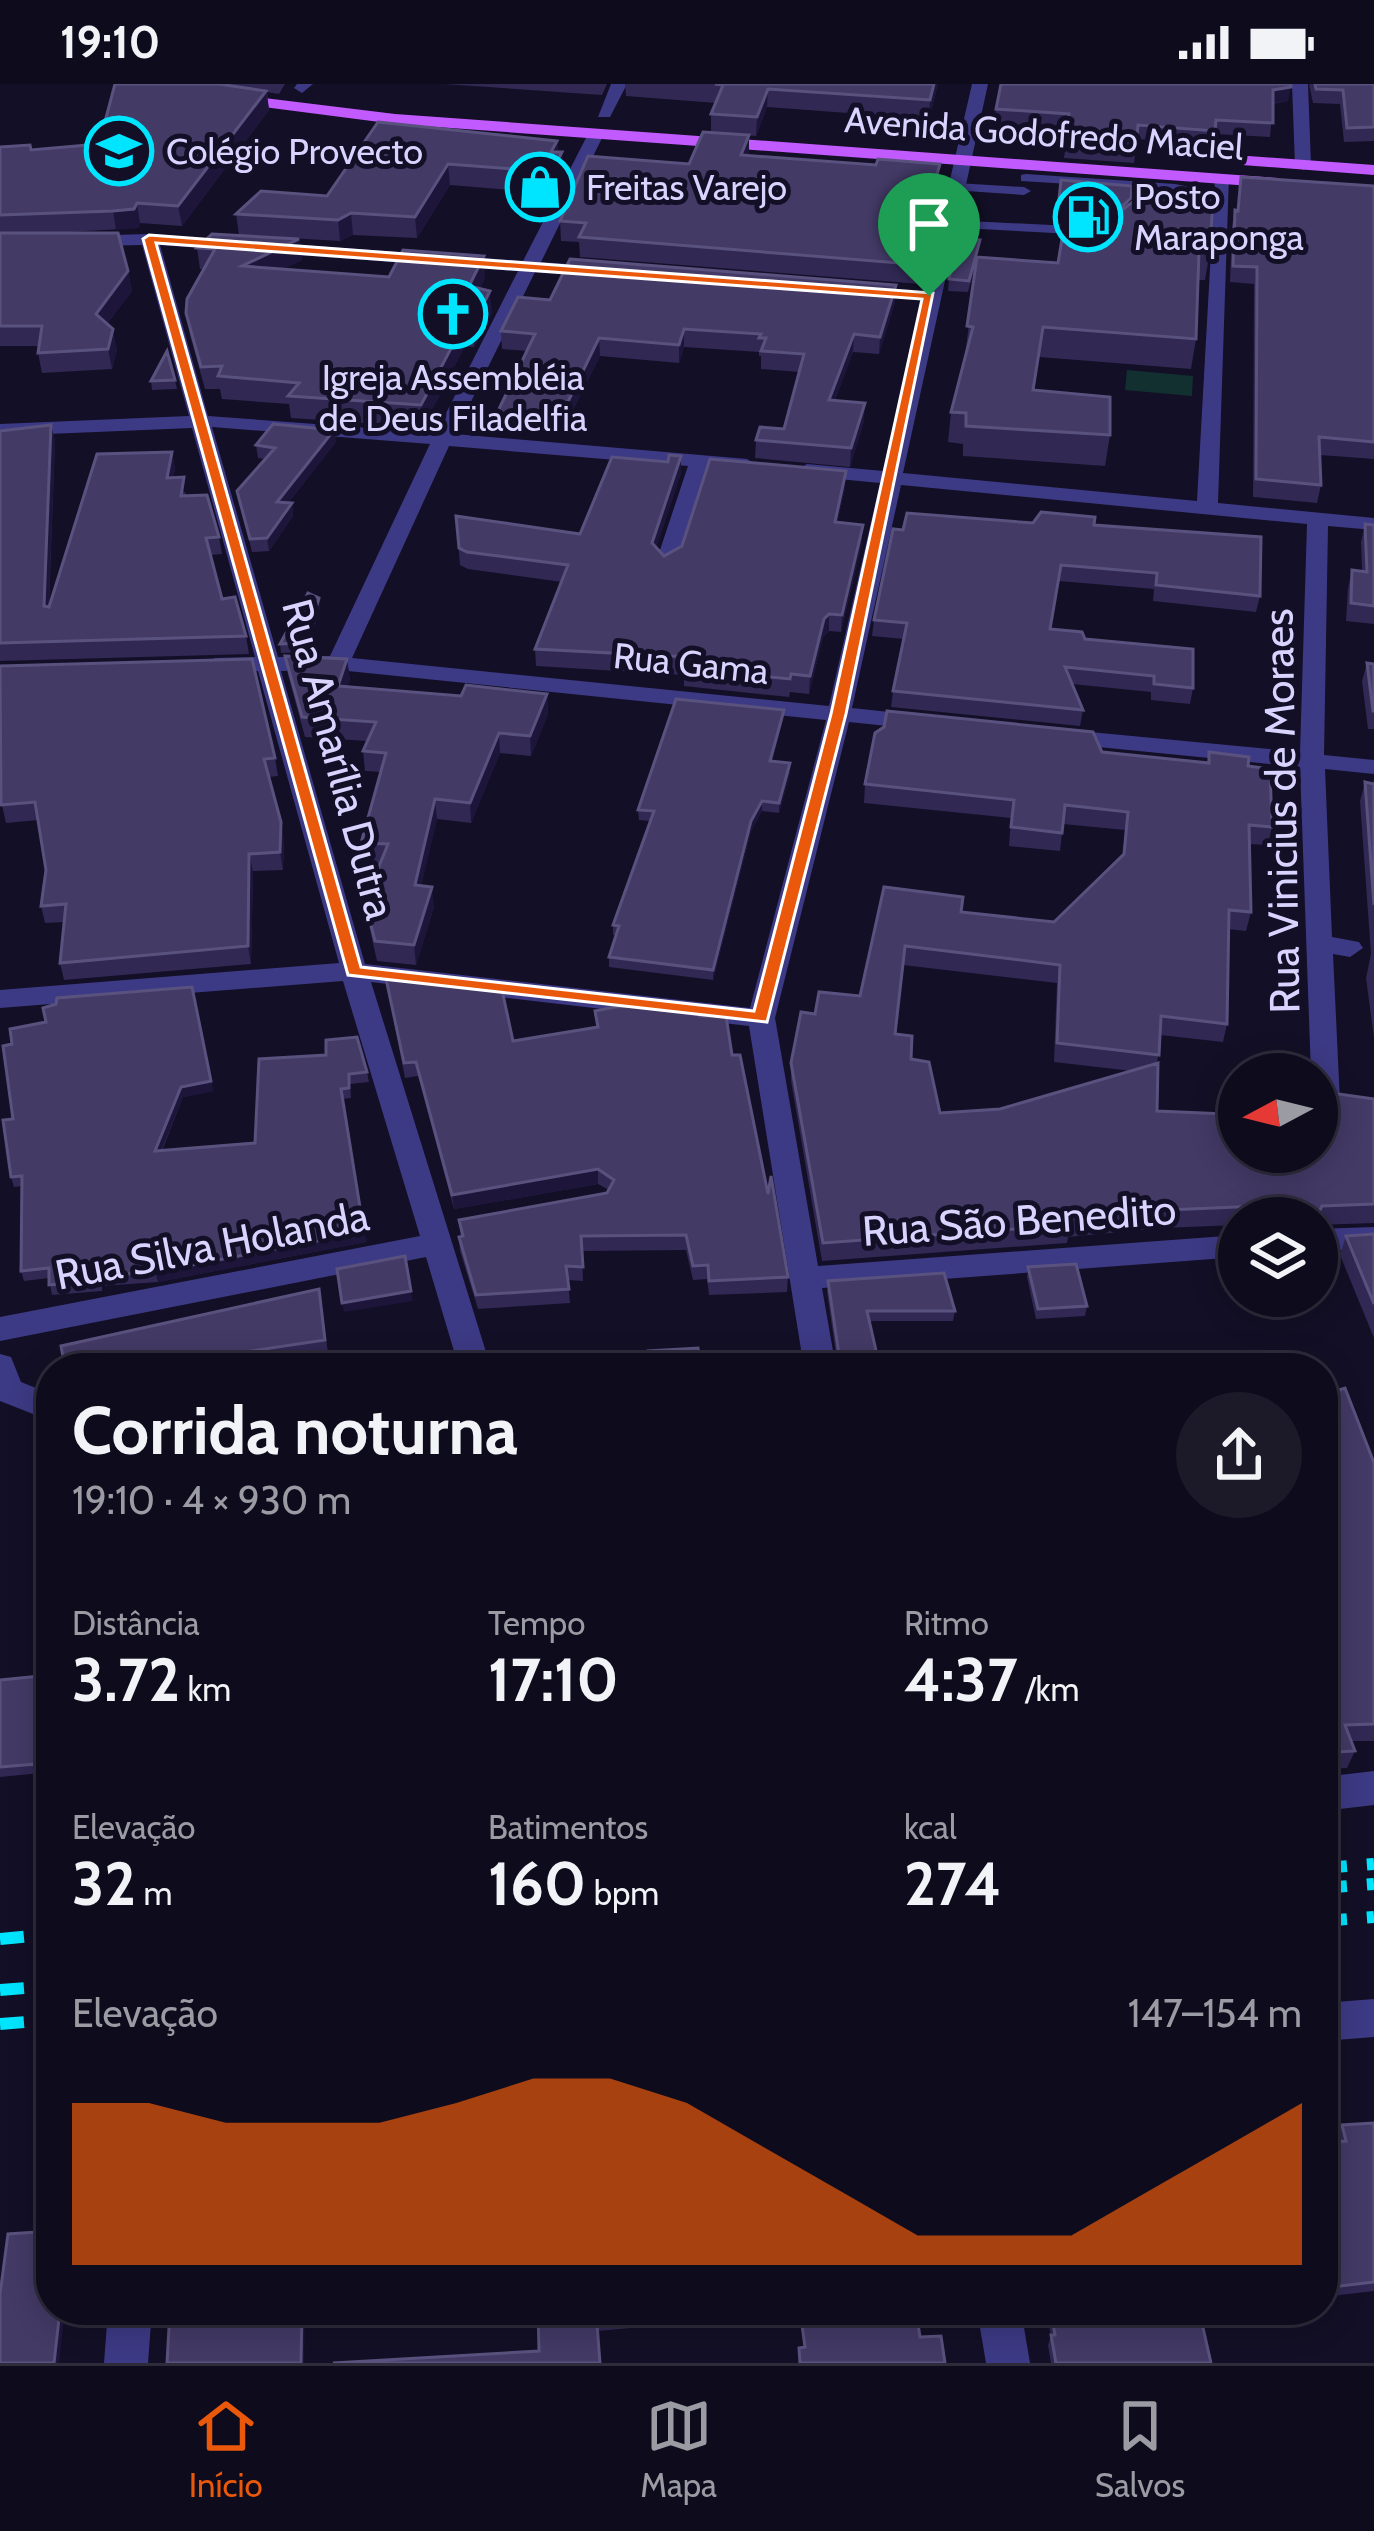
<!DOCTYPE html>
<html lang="pt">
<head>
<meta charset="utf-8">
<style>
  body { margin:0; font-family:Cabin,sans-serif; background:#1c1929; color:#f1f3f6; height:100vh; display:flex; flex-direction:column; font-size:45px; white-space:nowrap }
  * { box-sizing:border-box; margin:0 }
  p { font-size:39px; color:#9b9ba3 }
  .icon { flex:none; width:66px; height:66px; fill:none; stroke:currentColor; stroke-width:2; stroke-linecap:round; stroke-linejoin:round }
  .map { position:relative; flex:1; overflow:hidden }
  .sheet { position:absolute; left:36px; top:1269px; width:1302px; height:972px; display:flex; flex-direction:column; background:#0e0b1c; border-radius:48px; box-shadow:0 6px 30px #0003,0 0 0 3px #2e2b3b }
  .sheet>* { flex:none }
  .needle { width:78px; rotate:263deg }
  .buttons { position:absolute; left:1218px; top:969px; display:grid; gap:24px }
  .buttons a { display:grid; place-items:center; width:120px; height:120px; border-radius:50%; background:#0e0b1c; box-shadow:0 6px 30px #0003,0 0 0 3px #2e2b3b; font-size:60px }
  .pin { position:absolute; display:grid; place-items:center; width:102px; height:102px; color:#fff; margin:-123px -51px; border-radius:50% 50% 50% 0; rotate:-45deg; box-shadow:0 0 12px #0007 }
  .pin .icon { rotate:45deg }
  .round { display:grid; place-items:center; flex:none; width:126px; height:126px; border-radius:63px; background:#1c1929 }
  .head { display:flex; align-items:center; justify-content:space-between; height:204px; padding:0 36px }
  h1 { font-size:66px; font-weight:800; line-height:90px }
  .stats { display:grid; grid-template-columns:repeat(3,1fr); gap:18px; height:204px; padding:12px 36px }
  .stats div { display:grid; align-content:center }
  .stats b { font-size:60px; font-weight:800 }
  .stats small { font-size:33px; font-weight:400 }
  .stats p { font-size:33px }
  .chart { height:336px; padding:24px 36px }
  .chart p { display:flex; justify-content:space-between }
  .chart svg { width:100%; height:216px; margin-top:12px; fill:#ea580c; opacity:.7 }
  .status { display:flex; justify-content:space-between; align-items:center; height:84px; padding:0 60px; background:#0e0b1c; direction:ltr }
  .status svg { height:33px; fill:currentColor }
  .tab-bar { display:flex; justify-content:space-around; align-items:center; height:168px; border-top:3px solid #2e2b3b; background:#0e0b1c; font-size:33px; color:#9b9ba3 }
  .tab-bar a { display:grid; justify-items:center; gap:6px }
  .tab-bar .on { color:#ea580c }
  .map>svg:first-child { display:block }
  .green { fill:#12302f }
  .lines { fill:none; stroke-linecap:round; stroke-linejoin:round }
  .service { fill:#3d3a85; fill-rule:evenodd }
  .minor { fill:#3d3a85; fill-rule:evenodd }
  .primary { fill:#c25bff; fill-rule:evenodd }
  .rail { stroke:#00e5ff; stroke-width:12; stroke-dasharray:24 20; stroke-linecap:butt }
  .wall { fill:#312854; fill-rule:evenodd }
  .shaded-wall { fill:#1d163a }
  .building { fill:#433a66; stroke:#5a527e; stroke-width:3 }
  .route { fill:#ea580c; stroke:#fff; stroke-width:3; fill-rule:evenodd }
  .labels { text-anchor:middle; stroke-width:10; stroke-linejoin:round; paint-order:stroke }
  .far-street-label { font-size:36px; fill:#d9d4ff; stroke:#130f26 }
  .far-poi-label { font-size:36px; fill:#d9d4ff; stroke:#130f26; text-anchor:start }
  .street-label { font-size:42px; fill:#d9d4ff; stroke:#130f26 }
</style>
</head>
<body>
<div class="status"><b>19:10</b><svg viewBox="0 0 49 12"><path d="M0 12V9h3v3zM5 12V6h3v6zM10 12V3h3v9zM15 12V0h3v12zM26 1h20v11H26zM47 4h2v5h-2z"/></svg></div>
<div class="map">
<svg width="1374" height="2279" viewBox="0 0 1374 2279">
  <rect width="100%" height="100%" fill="#130f26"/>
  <path class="green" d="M1127,286L1193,292L1192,312L1125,306Z"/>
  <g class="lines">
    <path class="service" d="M1026,90L1175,100L1200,105L1213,113L1206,117L1150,105L1021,97V91Z
      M956,99L1024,103L1031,107L1024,111L951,106V100Z
      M948,136L1092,143L1099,147L1092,151L943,143V137Z"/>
    <path class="minor" d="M297,0H313L302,9L294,4Z
      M611,0H627L610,33H598Z
      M972,0H988L903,389L1197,417L1215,95L1229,91L1218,419L1374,434V446L1328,442L1324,671L1374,676V690L1325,685L1332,853L1359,858L1363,864L1350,873L1333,870L1340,1018L1326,1028L1317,1025V990H1311L1300,683L1058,659L1046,652L1058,645L1300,668L1307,440L901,401L852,624L926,632L938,639L926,646L849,638L775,934L818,1182L1239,1151V1173L822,1204L836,1284H804L749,942L371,898L491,1284H459L426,1173L0,1257V1233L420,1152L343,897L0,924V906L339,879L258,587L215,588L203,581L215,574L255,573L192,344L0,352V340L189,332L142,161L0,164V154L149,150L523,177L588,50L602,47L604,50L541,178L605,183L614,188L605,193L535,188L455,350L747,375L757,381L747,387L708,384L678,478L667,485L656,478L688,382L449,362L352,574L829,622L880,399L807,392L797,386L807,380L883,387ZM160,161L518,187L436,349L208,332ZM212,343L430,360L330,572L278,573ZM338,586L826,636L750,924L365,880L281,587Z
      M1292,0H1308L1311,81L1303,86L1295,81Z
      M1374,1143V1165L1317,1167V1145Z
      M0,1270L11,1273L21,1298L51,1310V1337L0,1317Z
      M1374,1687V1721L1323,1727V1693Z
      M1374,1915V1953L1323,1957V1919Z
      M108,2226H152L148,2279H104Z
      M977,2226H1021L1030,2279H986Z"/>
    <path class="primary" d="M232,10L395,30L1278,94L1287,99L1278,104L395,40L226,18V12Z
      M1248,72L1374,81V91L1242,81L1240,77Z"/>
    <path class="rail" d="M1323,1784L1374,1780
      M1323,1804L1374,1800
      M1323,1837L1374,1833
      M0,1855L51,1850
      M0,1906L51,1902
      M0,1940L51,1936"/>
  </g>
  <path class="wall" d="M115,0H285L279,10L267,8L269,26L182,142L140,139L138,144L53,149L128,187L132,207L107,240L117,266L112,285L42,289L38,269L39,262H0V64L31,66L99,60Z
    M444,0H607L602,11Z
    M625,0H938L929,35L767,23L756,52L711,48V30L716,19L626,12Z
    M1309,0H1374V57L1344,58L1340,20L1313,19Z
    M1288,17L1273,20L1270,53L1215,50L1213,61L1137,55L1134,79L1064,74L1068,44L994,39L996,25Z
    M378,38L557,57L558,68H562L563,89L548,119L524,117L523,107L450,101L417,154L353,151L340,157L239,151L236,130L327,112Z
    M748,71L939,99L926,143L931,144L930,163L921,200L580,173L579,158L561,157L560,137L689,80Z
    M1241,93L1374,102V375L1320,371L1321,401L1317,419L1253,413L1254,200L1230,198L1232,142L1235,126H1237Z
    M1061,96L1131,120L1210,167L1205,196H1198L1196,255L1191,285L1039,273L1034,306L1110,351L1105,382L963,372V360L948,358L951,328L965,272L977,174L968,208L948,207L949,195L977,173L1058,179L1068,124L1058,123Z
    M299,155L302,176L283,185L389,193L485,194L480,204L492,228L474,263L465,262L423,343L291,334L289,320L222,315L220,305H205L190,251L186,229L204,185H200L197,164Z
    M896,201L895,218L879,270L853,268L835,316L864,337L850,383L755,374L756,356L784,345L799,288L761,285V272H759V268L684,263L679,279L600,272L561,350L498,348L497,329L527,267L502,265L501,247L550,216Z
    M175,296L177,305L152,306L151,297Z
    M51,341L55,357L49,522L172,368L175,385L173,393L219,453L222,470L211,471L222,515L246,552L249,570L0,577V347Z
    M336,358L288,419H292L293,432L269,467L252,468L237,407L265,375L258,374L256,361Z
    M681,389L656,464L664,472L845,404L837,438L862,458L841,548L829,547L823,553L809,610L790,608L789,613L684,602V591L536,582L535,565L562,498L468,485L460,481L456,432L580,450Z
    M1033,439L1094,441L1260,512L1256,528L1153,517L1154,505L1059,497L1050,545L1085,555L1193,604L1190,620L1151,616V608L1072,600L1083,626L1080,642L891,623L893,607L904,555L872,552L874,536L903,446Z
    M1365,440L1374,441V540L1346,537L1348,504L1352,486L1362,487L1361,458Z
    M320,523L307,568L281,569L280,560Z
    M285,572L350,594L347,603L461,612L547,610L548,630L531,672L500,669L471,739L437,735L421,801L434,823L416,881L377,877L368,837L365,817L380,780L364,779L361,759L381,688L365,687L363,667L367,657L305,653L288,591Z
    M1367,579L1374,580V645H1368L1362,597Z
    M784,626L783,635L772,677L790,679V689L779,729L762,727L751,747L713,896L609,883V873L616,851H613V841L651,737L639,736L638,726Z
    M1102,668L1207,679L1209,668L1248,682L1272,743L1268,761L1249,760L1251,828L1246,847L1228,845L1227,940L1223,958L1160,951L1157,980V1027L1221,1030L1225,1007L1239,1068L1374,1015V1139L1317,1141V1134H1239V1141L1162,1144L1068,1153L1067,1159L822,1177L791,997V979L815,930L860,912L884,803L961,828L1054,838L1123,772L1125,746L1063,740L1060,767L1009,762L1011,734L864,719L865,700ZM903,881L1057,899L1054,978L1132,987L1000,1025L940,1029L911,975L896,950Z
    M275,674L278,692L269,693L284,756L283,786L253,787L251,880L64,896L60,879L64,838L45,839L41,822L46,786L38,736L6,739L0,713Z
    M1374,695V954L1366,894L1371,870L1360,717L1365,698L1373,699Z
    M385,890L513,957L596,943L595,927H701V932L732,971L788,1193L787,1208L709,1211L707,1195L693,1196L686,1166L582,1167L583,1197L568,1196L570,1219L478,1225L460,1167L459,1153H461L459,1136L607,1109L609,1106L598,1100L454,1125L418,992L405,994Z
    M192,903L213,1007L183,1013L162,1067L255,1059L259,975L367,988L369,998L350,1000L351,1014L342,1015L366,1158L158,1198L102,1202V1207L52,1211L49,1194L24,1197L21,1187L22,1102L14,1103L11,1093L12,960L46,938Z
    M1374,1150V1254L1340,1171L1346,1152Z
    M1028,1183L1087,1222L1085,1232L1036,1235L1027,1193Z
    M828,1197L955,1227L953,1237H869L880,1284H838L827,1208Z
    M319,1205L328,1269L228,1284H65Z
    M1323,1311L1374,1379V1657H1351L1355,1667L1347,1684L1323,1685V1379L1327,1368L1323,1354Z
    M51,1591V1688L0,1693V1596Z
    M1374,2039V2207L1323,2213V2058L1338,2057L1336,2052L1342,2041Z
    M538,2226L674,2232V2240L598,2247L539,2267Z
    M1046,2226H1199L1211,2279H1051L1048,2261L1051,2252Z"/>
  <path class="shaded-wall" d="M934,0H938L929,35L930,16Z
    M1291,3L1288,17L1270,20L1273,6Z
    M768,5L767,23L756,52L757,33Z
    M266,7L269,26L182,142L178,122Z
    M749,51V70L741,90V71Z
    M557,57L558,76L562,68L563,89L548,119L547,98L551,68Z
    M448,80L450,101L417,154L415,133Z
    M940,80L939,99L921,163L922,143Z
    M137,119L140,139L138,144L116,146L113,127Z
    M351,129L353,151L340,157L338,136Z
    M931,144L930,163L921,200L923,181Z
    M299,155L302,176L246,204L242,182Z
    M484,172L485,194L470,224L469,202Z
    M128,187L132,207L100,250L96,230Z
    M896,201L895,218L879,270L880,253Z
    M490,207L492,228L474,263L473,241Z
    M464,240L465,262L423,343L421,321Z
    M113,245L117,266L112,285L108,265Z
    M684,245V263L679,279V261Z
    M854,250L853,268L828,334L829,316Z
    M599,254L600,272L561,350V332Z
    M865,319L864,337L850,383L851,364Z
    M51,341L55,357L48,540L44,522Z
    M334,346L336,358L279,431L277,418Z
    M172,368L175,385L170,410L167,394Z
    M681,372V389L652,477V459Z
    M846,387L845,404L834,455L835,438Z
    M292,419L293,432L269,467L267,454Z
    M863,441L862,458L841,548L842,531Z
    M319,514L320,523L307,568L306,559Z
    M829,530V547L823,553L809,610L810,592L824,535Z
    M347,575L350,594L341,622L338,602Z
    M547,610L548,630L531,672L530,652Z
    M784,626L783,635L770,687V677Z
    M499,649L500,669L471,739L470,719Z
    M790,679V689L779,729V719Z
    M435,715L437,735L417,821L415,801Z
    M762,717V727L751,747L713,896V886L751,737Z
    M281,738L284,756L283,786L280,768Z
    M249,770L253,787L251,880L248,862Z
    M432,803L434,823L416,881L414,861Z
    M211,997L213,1007L183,1013L157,1077L155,1067L181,1003Z
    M598,1085V1100L454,1125L452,1111Z
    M364,1148L366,1158L158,1198L155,1188Z
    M411,1207L413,1217L344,1228L342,1219Z
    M60,2226H65L59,2279H54Z
    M302,2226H305L304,2279H301Z"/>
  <path class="building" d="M115,0H219L266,7L178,122L137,119L134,125L113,127L0,131V63L30,61L31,66L99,60Z
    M715,0H934L930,16L768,5L757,33L711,30L723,1Z
    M1001,0H1291V3L1273,6V39L1216,36L1215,47L1138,41L1136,65L1066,60L1069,30L996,25Z
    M1315,0H1374V43L1347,44L1343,6L1316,5Z
    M378,38L557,57L551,68H562L547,98L522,96L528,86L448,80L415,133L351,129L338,136L236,130L261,107L327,112Z
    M703,48L749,51L741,71L876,81L878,75L940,80L922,143L931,144L923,181L579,153L586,139L560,137L588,72L689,80Z
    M1241,93L1374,102V358L1319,353L1321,401L1256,395L1257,183L1233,182L1235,126L1238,127Z
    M1061,96L1132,102L1131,114L1117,127L1068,125L1070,115H1059Z
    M1148,106L1213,112L1210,167H1199L1196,255L1043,243L1033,306L1110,313V351L966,342V329L951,328L973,243L967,242L977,173L1058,179L1067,125L1121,127Z
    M0,149H118L128,187L96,230L113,245L108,265L38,269L42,242H0Z
    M212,150L299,155L242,182L389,193L403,166L484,172L469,202L490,207L473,241L464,240L421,321L288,312L299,299L218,292L222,282L201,283L186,229L187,215L215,165L197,164Z
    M958,155L980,156L969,197L949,195Z
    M570,175L896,201L880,253L854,250L829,316L865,319L851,364L756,356L760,343L784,345L804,270L761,267L766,254H759L761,250L684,245L679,261L599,254L561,332L497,329L535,250L501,247L518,213L550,216Z
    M167,267L175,296L151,297Z
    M273,340L334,346L277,418L292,419L267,454L250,455L237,407L275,364L256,361Z
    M51,341L44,522L49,523L97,370L172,368L167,394L184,393L181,412L207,411L219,453L206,454L222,515L235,513L246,552L0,559V347Z
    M669,371L681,372L652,459L664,472L682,462L710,375L846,387L835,438L863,441L842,531L829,530L824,535L810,592L791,590L790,595L684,585L688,573L535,565L568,481L467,468L459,464L456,432L580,450L612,373L668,378Z
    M1041,428L1095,433L1094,441L1261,453L1260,512L1156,501L1157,489L1061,481L1050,545L1082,548L1085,555L1193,565V604L1154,600V592L1065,583L1083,626L893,607L907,539L874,536L893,445L903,446L907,429L1033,439Z
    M1365,440L1374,441V522L1351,519L1352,486L1367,488Z
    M308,509L319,514L306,559L280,560Z
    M285,572L347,575L338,602L461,612L466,601L547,610L530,652L499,649L470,719L435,715L415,801L432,803L414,861L375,857L365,817L388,760L361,759L386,669L363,667L376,638L302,633Z
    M252,575L275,674L264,675L281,738L280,768L249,770L248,862L60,879L66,820L41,822L46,786L35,718L1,721L0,582Z
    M1367,579L1374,580V627H1373Z
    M676,615L784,626L770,677L790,679L779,719L762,717L751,737L713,886L609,873L619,842L613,841L654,727L638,726Z
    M887,627L1093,648L1102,668L1209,679V668L1249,673L1248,682L1270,685L1272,743L1249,741L1251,828L1229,826L1227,940L1161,932L1159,971L1057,959L1060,881L905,862L895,950L912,952L911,975L929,978L940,1029L1000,1025L1158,979L1157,1027L1226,1030L1225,1007L1239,1008V1068H1317V1015L1328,1016L1339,1010L1374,1015V1120L1322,1122L1316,1134H1311L1305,1120L1166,1126L1069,1135L1070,1141L823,1159L791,979L801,928L815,930L819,908L860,912L884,803L963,813L961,828L1054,838L1124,770L1128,728L1065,721L1062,749L1011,743L1014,716L865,700L875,649L884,643Z
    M1365,698L1374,700V821Z
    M385,890L502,906L513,957L598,943L595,927L615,923L652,921L701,927L700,932H726L732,971H740L768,1110L771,1092L788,1193L709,1197L708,1181L693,1182L686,1151L581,1152L583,1183L566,1182L569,1205L476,1211L459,1153L463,1152L459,1136L607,1109L614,1096L598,1085L452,1111L416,978L404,979Z
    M192,903L211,997L181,1003L155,1067L255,1059L259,975L326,971V956L357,953L367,988L349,990V1004L341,1005L364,1148L155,1188L99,1192V1197L49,1201V1184L21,1187L22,1092L11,1093L3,1036L13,1035L3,962L12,960L10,945L46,938L43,924L56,920L57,914Z
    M1374,1150V1220L1346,1152Z
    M405,1172L411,1207L342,1219L337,1185Z
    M1076,1180L1087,1222L1038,1225L1028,1183Z
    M944,1189L955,1227H867L880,1284H841L828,1197Z
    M319,1205L325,1256L211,1273L228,1284H65L61,1262Z
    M698,1264L700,1284H622V1279L649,1278L648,1267Z
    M1345,1304L1374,1379V1640L1345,1641L1355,1667L1323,1669V1382H1332L1327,1367L1338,1366L1323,1311Z
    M51,1591V1646L48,1679L0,1683V1596Z
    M1374,2039V2198L1323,2204V2058L1346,2057L1342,2041Z
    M51,2147V2226H60L54,2279H0V2210L8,2150Z
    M170,2226H302L301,2279H167Z
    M538,2226H673L674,2232L597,2240L600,2279H333L539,2267Z
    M800,2226H916L920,2253L941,2252L945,2279H800L799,2264L805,2263Z
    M1051,2226H1199L1211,2279H1056L1051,2251H1055Z"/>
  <path class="route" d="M149,151L933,209L846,630L767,938L348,891L143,155ZM156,159L922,215L831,630L754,927L361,883Z"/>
  <defs>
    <symbol id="school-ring" viewBox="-11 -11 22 22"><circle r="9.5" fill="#130f26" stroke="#00e5ff" stroke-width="1.5"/><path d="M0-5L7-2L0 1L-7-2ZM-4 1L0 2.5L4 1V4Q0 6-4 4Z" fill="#00e5ff"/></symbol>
    <symbol id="shop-ring" viewBox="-11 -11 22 22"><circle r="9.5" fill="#130f26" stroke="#00e5ff" stroke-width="1.5"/><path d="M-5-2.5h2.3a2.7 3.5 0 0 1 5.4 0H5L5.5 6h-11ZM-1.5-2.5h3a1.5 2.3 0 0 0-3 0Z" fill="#00e5ff"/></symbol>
    <symbol id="fuel-ring" viewBox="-11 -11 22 22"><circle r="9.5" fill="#130f26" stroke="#00e5ff" stroke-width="1.5"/><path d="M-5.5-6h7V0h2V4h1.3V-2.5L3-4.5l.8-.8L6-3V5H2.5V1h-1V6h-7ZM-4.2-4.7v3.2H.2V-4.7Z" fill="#00e5ff"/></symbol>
    <symbol id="church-ring" viewBox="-11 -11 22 22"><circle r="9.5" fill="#130f26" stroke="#00e5ff" stroke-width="1.5"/><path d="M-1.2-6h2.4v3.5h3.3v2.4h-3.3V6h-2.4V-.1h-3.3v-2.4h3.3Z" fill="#00e5ff"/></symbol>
  </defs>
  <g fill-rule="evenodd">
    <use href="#school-ring" x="81" y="29" width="76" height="76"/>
    <use href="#shop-ring" x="502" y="65" width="76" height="76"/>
    <use href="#fuel-ring" x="1050" y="95" width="76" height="76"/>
    <use href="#church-ring" x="415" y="192" width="76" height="76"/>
  </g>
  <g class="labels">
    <g class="far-street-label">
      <text transform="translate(1044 49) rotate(4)" y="13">Avenida Godofredo Maciel</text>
      <text transform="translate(691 579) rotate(6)" y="13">Rua Gama</text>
    </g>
    <g class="far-poi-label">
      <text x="166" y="80">Colégio Provecto</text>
      <text x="586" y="116">Freitas Varejo</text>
      <text x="1134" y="125">Posto<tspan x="1134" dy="41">Maraponga</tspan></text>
      <text x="453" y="306" text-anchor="middle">Igreja Assembléia<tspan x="453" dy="41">de Deus Filadelfia</tspan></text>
    </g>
    <g class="street-label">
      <text transform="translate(339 675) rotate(75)" y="15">Rua Amarília Dutra</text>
      <text transform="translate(1281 727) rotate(-91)" y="15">Rua Vinicius de Moraes</text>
      <text transform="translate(1019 1136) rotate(-4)" y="15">Rua São Benedito</text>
      <text transform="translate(212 1161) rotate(-11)" y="15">Rua Silva Holanda</text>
    </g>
  </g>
</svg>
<div class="buttons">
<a><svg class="needle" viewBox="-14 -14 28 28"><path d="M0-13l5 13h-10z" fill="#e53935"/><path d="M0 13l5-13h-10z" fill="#9b9ba3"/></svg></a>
<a><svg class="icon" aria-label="layers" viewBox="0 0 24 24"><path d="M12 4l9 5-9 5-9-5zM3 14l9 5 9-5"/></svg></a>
</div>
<div class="pin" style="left:929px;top:212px;background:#1e9e55"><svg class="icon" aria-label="arrive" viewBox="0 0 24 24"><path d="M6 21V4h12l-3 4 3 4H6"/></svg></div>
<section class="sheet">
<div class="head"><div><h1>Corrida noturna</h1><p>19:10 · 4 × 930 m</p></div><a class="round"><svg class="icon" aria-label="share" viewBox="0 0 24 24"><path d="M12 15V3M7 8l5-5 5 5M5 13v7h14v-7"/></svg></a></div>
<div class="stats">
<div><p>Distância</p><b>3.72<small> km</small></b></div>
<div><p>Tempo</p><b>17:10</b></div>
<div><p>Ritmo</p><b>4:37<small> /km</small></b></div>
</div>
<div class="stats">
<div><p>Elevação</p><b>32<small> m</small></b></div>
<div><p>Batimentos</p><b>160<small> bpm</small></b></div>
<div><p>kcal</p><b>274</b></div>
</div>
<div class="chart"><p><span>Elevação</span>147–154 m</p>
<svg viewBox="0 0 160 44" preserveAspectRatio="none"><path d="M0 44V11L10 11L20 15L30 15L40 15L50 11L60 6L70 6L80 11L90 20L100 29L110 38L120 38L130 38L140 29L150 20L160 11V44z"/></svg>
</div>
</section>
</div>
<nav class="tab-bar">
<a class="on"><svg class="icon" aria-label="home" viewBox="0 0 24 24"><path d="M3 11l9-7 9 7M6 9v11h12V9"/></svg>Início</a>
<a><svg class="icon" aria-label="map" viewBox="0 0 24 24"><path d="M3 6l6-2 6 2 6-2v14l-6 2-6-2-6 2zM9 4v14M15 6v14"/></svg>Mapa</a>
<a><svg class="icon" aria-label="saved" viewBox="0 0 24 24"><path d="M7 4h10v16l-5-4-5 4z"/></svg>Salvos</a>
</nav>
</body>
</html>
